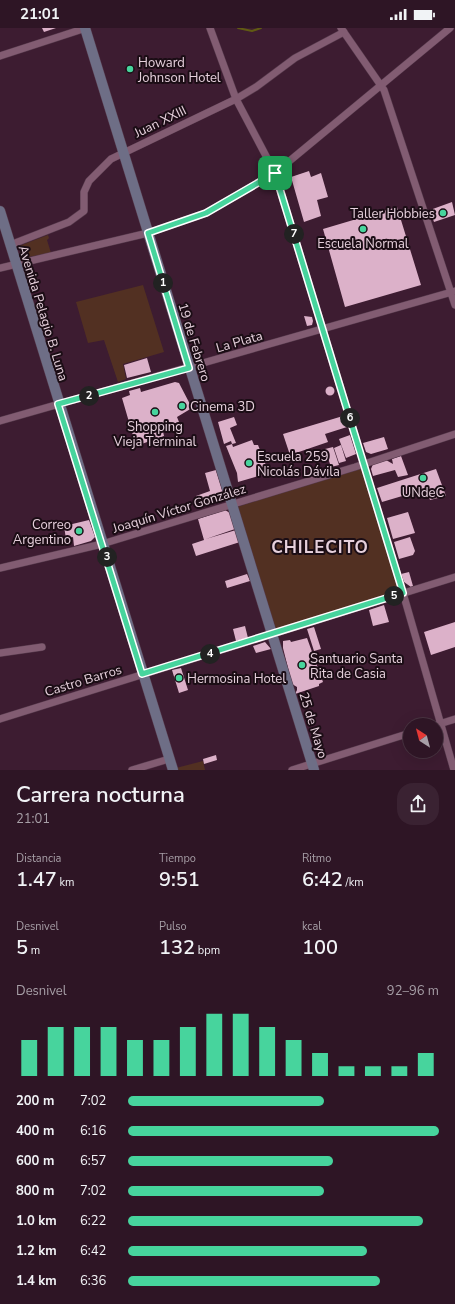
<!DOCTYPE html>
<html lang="es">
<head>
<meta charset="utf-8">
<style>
  body { margin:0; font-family:"Nunito Sans",sans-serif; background:#3a2232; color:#f1f3f6; height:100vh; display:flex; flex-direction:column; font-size:15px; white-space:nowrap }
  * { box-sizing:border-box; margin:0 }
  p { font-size:13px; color:#a79fa7 }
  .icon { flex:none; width:22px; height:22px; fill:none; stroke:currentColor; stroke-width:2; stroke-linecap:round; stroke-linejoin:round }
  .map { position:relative; height:742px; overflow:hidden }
  .side { display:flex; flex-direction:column; background:#2e1525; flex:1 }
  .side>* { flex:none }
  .needle { width:26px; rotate:324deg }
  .controls { position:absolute; left:403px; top:690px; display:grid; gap:8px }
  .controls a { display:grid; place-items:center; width:40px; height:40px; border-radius:50%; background:#2e1525; box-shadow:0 4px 16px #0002,0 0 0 1px #493442; font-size:20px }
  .pin { position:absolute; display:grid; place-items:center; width:34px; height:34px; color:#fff; margin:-17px; border-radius:8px; box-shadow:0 2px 6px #0006 }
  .km { position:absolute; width:20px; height:20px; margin:-10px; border-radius:50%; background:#222; color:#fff; font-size:11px; line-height:20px; text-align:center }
  .round { display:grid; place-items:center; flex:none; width:42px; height:42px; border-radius:16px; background:#3a2232 }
  .headline { display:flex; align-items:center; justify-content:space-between; height:68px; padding:0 16px }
  h1 { font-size:22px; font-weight:600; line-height:30px }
  .figures { display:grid; grid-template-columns:repeat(3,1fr); gap:6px; height:68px; padding:4px 16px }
  .figures div { display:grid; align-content:center }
  .figures b { font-size:20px; font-weight:600 }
  .figures small { font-size:11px; font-weight:400 }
  .figures p { font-size:11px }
  .chart { height:112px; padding:8px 16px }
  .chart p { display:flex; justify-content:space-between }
  .chart svg { width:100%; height:72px; margin-top:4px; stroke:#47d49d; stroke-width:6 }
  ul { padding:0 16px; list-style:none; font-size:13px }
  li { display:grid; grid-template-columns:64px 48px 1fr; align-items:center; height:30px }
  li i { height:10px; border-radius:5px; background:#47d49d }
  .status { display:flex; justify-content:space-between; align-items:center; height:28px; padding:0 20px; background:#2e1525; direction:ltr }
  .status svg { height:11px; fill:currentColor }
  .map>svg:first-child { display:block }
  .green { fill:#523022 }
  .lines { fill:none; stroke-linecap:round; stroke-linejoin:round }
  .stream { stroke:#615a13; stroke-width:2 }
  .building { fill:#dcb1c9 }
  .street-casing { stroke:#563a4c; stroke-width:8 }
  .secondary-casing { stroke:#563a4c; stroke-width:11 }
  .street { stroke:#825c72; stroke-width:7 }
  .secondary { stroke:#6e6e86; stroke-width:10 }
  .route-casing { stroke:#fff; stroke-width:8 }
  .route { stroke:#47d49d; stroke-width:5 }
  .poi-dot { fill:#47d49d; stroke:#1b0d15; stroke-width:1.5 }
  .labels { text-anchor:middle; stroke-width:4; stroke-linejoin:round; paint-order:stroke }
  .poi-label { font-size:13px; fill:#e6d0dc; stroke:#1b0d15; text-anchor:start }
  .street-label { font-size:13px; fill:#e6d0dc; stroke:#1b0d15 }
  .district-label { font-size:17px; font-weight:bold; letter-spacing:1px; fill:#e6d0dc; stroke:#1b0d15 }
</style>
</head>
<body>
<div class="status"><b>21:01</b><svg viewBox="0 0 49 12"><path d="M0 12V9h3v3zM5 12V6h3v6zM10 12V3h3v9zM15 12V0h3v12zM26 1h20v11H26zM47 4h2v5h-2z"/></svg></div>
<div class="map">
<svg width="455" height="742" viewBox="0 0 455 742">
  <rect width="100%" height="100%" fill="#3d1c31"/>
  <path class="green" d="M48,207L49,210L47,212L51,225L23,230L19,218Z
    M143,257L164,324L123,336L126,351L118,354L104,312L88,315L76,274Z
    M361,439L400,562L276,602L237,479Z
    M203,733L205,742H177L176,740Z"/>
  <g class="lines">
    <path class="stream" d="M238,0L252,3L261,0"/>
  </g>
  <path class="building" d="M42,0H56L44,4Z
    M309,143L311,149L321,145L328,169L317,172L321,188L304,194L291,149Z
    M452,174L455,187L434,194L430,182Z
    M397,179L421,257L345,279L323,201Z
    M304,288L312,289L313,293L312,297L307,298Z
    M147,330L151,344L127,350L124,337Z
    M175,354L179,355L192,380L177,389L179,394L162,399L164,408L136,418L122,370L130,367L129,363L140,360L141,364Z
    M325.5 363a4.5 4.5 0 1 1 9 0a4.5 4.5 0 1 1-9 0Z
    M343,388L347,399L325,406L328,414L290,427L283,406Z
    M234,389L237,397L230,400L236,415L232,416L231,413L224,416L218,394Z
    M350,407L356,426L346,430L339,411Z
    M384,409L388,421L371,426L366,424L363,415Z
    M252,412L254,417H258L269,445L238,454L237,445L226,418L232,416L233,419Z
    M341,417L346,433L339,435L334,420Z
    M333,419L339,437L331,439L325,421Z
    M401,428L408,447L398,449L395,442L373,448L371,441L373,436L386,432L393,436L392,431Z
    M436,441L446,468L430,472L426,461L382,474L377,460Z
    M216,442L224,468L223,472L200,479L196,468L210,463L205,445Z
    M225,482L230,485L235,501L206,511L236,502L240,514L196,528L192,516L204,512L198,491Z
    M408,484L415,505L393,511L387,490Z
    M89,492L95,509L91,513L74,518L73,509L66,511L64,498Z
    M410,509L415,523L413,527L399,531L394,514Z
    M409,544L413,558L411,559L404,554L401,546Z
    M247,546L250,553L227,560L225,553Z
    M384,577L389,594L373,598L369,582Z
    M455,594V619L431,627L424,604Z
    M245,598L248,610L236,613L233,601Z
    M314,599L321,621L314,623L307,601Z
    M307,610L323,654L319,656V658L295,666L297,662V659L292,656L283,620V613L290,612L291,614Z
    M265,614L271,621L256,625L253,618Z
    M181,640L188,662L179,665L172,642Z
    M216,727L217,732L204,736L203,731Z"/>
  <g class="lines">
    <defs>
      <path id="street" d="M210,0L236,71L275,145L403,565L454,742
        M341,0L384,62L455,277
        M0,28L86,0
        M10,217L69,194L84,183V164L89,153L111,131L236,71L256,59L295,30L344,4
        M0,240L148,205L206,185L275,145L450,0
        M0,393L455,263
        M0,540L102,516L355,439L455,406
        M0,625L42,619
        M0,691L455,549
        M436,697L455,691
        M132,742L169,731
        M292,742L410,705"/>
      <path id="secondary" d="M85,0L314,742
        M0,183L173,742"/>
    </defs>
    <use href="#street" class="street-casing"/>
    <use href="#secondary" class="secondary-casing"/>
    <use href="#street" class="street"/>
    <use href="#secondary" class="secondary"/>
  </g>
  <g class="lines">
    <defs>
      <path id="route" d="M275,145L403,565L142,646L58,376L189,340L148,205L206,185Z"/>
    </defs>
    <use href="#route" class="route-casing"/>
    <use href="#route" class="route"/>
  </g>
  <g class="poi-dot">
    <circle cx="130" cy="41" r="4"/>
    <circle cx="443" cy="185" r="4"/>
    <circle cx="363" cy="201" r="4"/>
    <circle cx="182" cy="378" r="4"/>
    <circle cx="155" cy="384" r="4"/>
    <circle cx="249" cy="435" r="4"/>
    <circle cx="423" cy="450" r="4"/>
    <circle cx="79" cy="503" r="4"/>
    <circle cx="302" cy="637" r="4"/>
    <circle cx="179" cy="650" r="4"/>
  </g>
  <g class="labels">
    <g class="poi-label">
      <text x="138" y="39">Howard<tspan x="138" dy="15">Johnson Hotel</tspan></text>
      <text x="435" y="190" text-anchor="end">Taller Hobbies</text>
      <text x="363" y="220" text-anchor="middle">Escuela Normal</text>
      <text x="190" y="383">Cinema 3D</text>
      <text x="155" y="403" text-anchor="middle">Shopping<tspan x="155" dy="15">Vieja Terminal</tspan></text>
      <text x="257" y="433">Escuela 259<tspan x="257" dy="15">Nicolás Dávila</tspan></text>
      <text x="423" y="469" text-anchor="middle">UNdeC</text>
      <text x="71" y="501" text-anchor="end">Correo<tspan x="71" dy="15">Argentino</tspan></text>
      <text x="310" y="635">Santuario Santa<tspan x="310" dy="15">Rita de Casia</tspan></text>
      <text x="187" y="655">Hermosina Hotel</text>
    </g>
    <g class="street-label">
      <text transform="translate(160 93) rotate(-26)" y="5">Juan XXIII</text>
      <text transform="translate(44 285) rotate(73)" y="5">Avenida Pelagio B. Luna</text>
      <text transform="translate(239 313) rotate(-16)" y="5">La Plata</text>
      <text transform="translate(195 314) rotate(73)" y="5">19 de Febrero</text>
      <text transform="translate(179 480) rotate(-17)" y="5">Joaquín Víctor González</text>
      <text transform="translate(83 652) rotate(-17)" y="5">Castro Barros</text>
      <text transform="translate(314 697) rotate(73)" y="5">25 de Mayo</text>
    </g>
    <g class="district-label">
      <text x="320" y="525">CHILECITO</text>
    </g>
  </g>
</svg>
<div class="controls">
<a><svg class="needle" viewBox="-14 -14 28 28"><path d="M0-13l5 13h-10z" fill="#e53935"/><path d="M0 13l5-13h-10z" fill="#a79fa7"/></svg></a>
</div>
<div class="pin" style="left:275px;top:145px;background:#1e9e55"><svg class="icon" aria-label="arrive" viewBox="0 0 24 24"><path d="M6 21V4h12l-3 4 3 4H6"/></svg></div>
<b class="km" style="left:163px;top:255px">1</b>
<b class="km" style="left:89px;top:368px">2</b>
<b class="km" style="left:107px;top:529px">3</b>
<b class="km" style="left:210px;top:626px">4</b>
<b class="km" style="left:394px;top:568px">5</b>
<b class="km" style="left:350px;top:390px">6</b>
<b class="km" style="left:294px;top:206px">7</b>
</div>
<section class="side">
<div class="headline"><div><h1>Carrera nocturna</h1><p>21:01</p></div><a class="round"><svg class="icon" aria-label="share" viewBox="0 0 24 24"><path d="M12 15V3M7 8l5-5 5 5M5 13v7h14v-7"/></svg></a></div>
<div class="figures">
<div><p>Distancia</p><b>1.47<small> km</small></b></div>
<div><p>Tiempo</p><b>9:51</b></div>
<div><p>Ritmo</p><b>6:42<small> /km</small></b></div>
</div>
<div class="figures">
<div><p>Desnivel</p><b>5<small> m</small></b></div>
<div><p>Pulso</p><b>132<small> bpm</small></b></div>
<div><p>kcal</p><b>100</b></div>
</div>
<div class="chart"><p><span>Desnivel</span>92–96 m</p>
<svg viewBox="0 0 160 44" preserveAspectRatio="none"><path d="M5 44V22M15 44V14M25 44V14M35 44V14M45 44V22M55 44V22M65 44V14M75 44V6M85 44V6M95 44V14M105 44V22M115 44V30M125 44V38M135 44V38M145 44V38M155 44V30"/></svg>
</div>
<ul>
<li><b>200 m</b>7:02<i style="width:63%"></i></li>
<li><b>400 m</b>6:16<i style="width:100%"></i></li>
<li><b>600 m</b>6:57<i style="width:66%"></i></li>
<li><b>800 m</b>7:02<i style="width:63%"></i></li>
<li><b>1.0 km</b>6:22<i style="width:95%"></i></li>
<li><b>1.2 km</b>6:42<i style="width:77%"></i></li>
<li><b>1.4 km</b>6:36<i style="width:81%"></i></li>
</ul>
</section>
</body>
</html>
